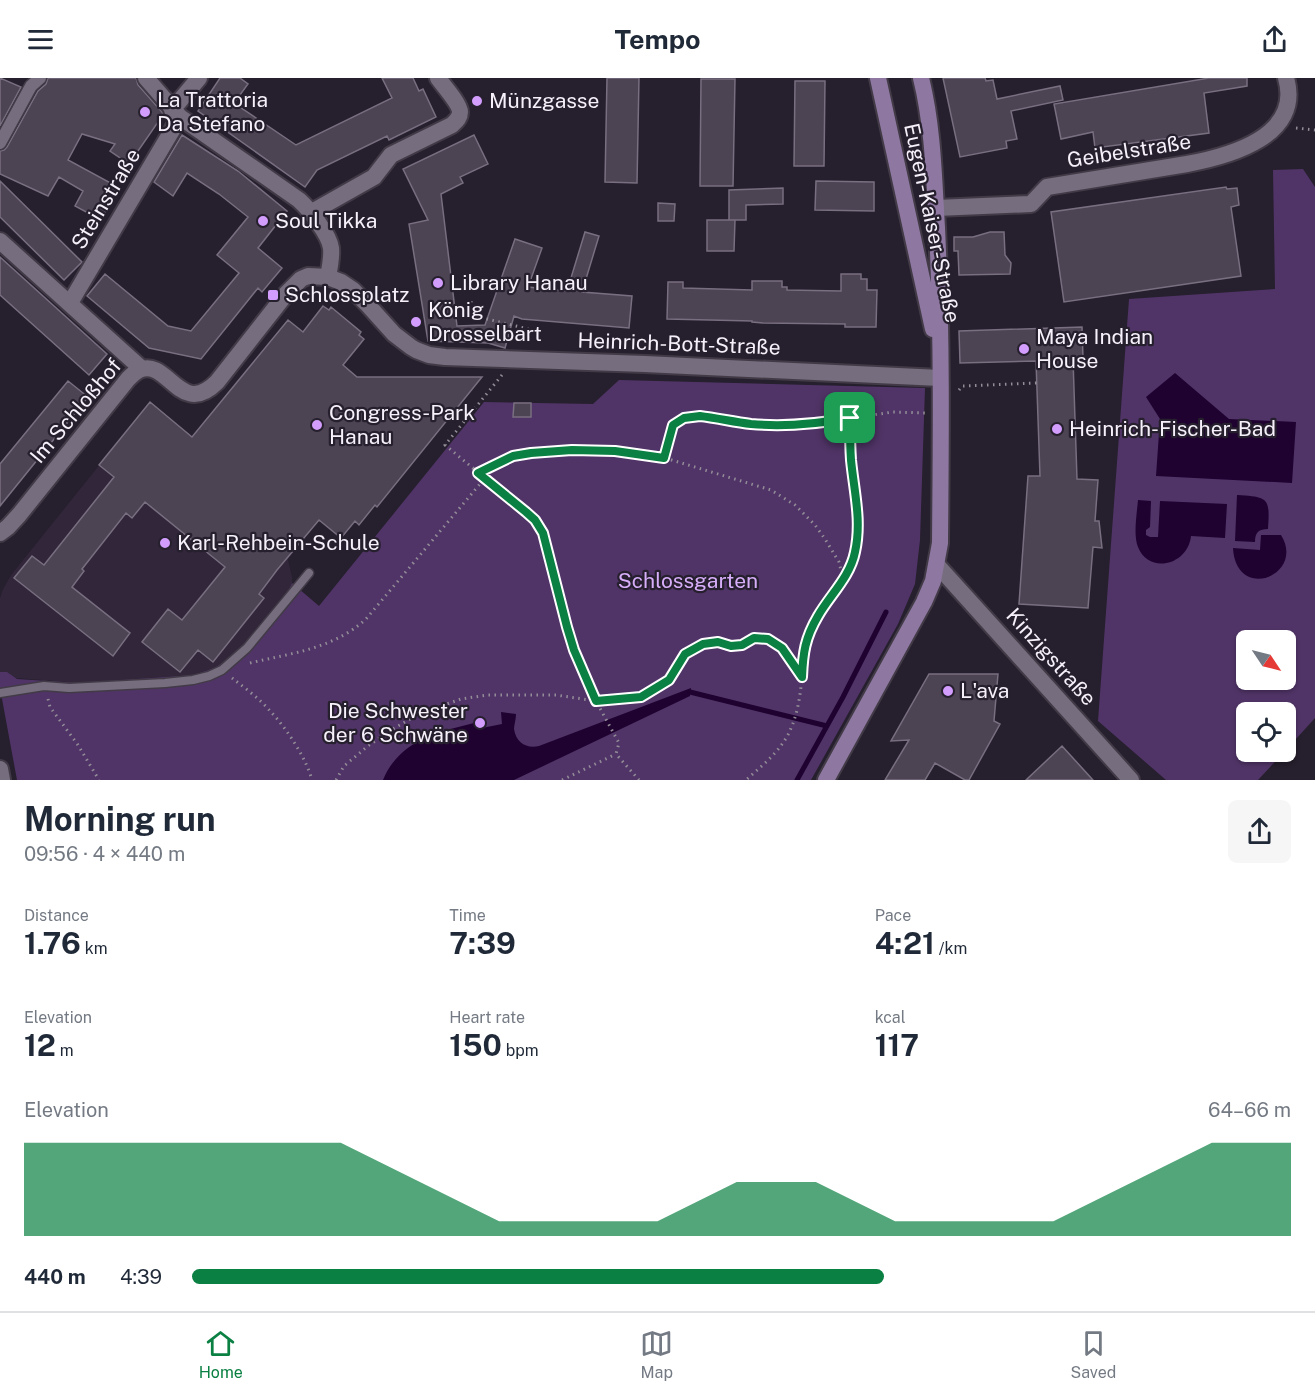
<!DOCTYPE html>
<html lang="en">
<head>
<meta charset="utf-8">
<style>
  body { margin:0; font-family:"Public Sans",sans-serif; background:#f6f6f7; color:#1f2937; height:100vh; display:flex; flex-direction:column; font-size:22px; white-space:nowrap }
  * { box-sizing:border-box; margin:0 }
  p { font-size:20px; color:#747a83 }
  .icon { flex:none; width:33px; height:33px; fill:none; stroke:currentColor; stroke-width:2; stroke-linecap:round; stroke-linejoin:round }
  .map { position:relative; height:702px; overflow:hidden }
  .panel { display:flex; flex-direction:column; background:#fff; flex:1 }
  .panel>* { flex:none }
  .needle { width:39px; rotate:125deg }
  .fabs { position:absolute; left:1236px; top:552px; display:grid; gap:12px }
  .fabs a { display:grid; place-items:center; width:60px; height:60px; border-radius:9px; background:#fff; box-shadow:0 2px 4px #0004; font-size:30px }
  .pin { position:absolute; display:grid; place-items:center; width:51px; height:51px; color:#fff; margin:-26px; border-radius:12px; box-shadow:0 3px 9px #0006 }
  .round { display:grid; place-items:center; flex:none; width:63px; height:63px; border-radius:9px; background:#f6f6f7 }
  .headline { display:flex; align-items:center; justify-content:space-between; height:102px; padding:0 24px }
  h1 { font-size:33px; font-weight:700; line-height:45px }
  .stats { display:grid; grid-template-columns:repeat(3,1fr); gap:9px; height:102px; padding:6px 24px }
  .stats div { display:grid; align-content:center }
  .stats b { font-size:30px; font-weight:700 }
  .stats small { font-size:16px; font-weight:400 }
  .stats p { font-size:16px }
  .chart { height:168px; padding:12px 24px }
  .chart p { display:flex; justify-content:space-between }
  .chart svg { width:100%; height:108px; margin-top:6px; fill:#0b8043; opacity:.7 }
  ul { padding:0 24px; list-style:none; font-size:20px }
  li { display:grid; grid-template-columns:96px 72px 1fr; align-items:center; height:45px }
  li i { height:15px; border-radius:8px; background:#0b8043 }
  header { display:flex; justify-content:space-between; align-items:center; height:78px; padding:0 24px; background:#fff; font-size:27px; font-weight:700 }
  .menu { display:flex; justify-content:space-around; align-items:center; height:84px; border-top:2px solid #e0e1e3; background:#fff; font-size:16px; color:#747a83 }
  .menu a { display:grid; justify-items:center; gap:3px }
  .menu .current { color:#0b8043 }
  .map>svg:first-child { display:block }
  .built { fill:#31263a }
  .green { fill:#503467; fill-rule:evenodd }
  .water { fill:#1f0230 }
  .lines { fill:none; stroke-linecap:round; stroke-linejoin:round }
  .stream { stroke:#1f0230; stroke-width:5 }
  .building { fill:#4c4353; stroke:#786f80; stroke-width:1.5 }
  .service-casing { stroke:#423b47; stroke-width:11 }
  .pedestrian-casing { stroke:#423b47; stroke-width:15 }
  .minor-casing { stroke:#423b47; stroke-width:20 }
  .secondary-casing { stroke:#423b47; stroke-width:20 }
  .path { stroke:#938d98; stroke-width:3; stroke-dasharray:1.5 4.5; stroke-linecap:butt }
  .service { stroke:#766d7e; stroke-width:8 }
  .pedestrian { stroke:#766d7e; stroke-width:12 }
  .minor { stroke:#766d7e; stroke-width:16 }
  .secondary { stroke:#8e78a1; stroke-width:16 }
  .route-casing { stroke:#fff; stroke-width:12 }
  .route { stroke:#0b8043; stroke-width:8 }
  .poi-dot { fill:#d29dfd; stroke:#261f2d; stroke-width:2 }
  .labels { text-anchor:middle; stroke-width:4.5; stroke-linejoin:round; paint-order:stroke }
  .poi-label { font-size:21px; fill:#f5f0fa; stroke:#261f2d; text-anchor:start }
  .street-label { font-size:21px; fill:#f5f0fa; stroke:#261f2d }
  .park-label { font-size:21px; fill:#d7aefa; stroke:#261f2d }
</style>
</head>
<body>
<header><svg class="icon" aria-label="menu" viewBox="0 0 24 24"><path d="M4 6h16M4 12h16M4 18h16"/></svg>Tempo<svg class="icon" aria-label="share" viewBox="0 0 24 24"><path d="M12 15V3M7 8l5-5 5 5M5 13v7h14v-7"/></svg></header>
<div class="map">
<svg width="1315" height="702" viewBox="0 0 1315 702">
  <rect width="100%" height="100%" fill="#261f2d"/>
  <path class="built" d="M150,324L192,359L267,444L298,469L288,481L292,499V505L289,511L242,569L221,586L209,592L193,597L80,605L16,600L0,594V520L3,511L11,497Z"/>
  <path class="green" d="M1303,91L1315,109V640L1286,672V634H1246V674H1284L1258,702H1166L1098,643L1129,221L1275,211L1273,92ZM1246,562H1286V602H1246Z
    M619,302L925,310L920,462L915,506L898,546L811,702H17L0,610V594H7L17,601L80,605L193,597C202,594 211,592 219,587C246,572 270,535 289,511L292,505L319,528L484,324L593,326Z"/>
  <path class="water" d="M1175,295L1229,341L1296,344L1292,405L1156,398L1160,341L1146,319Z
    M1237,417C1269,419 1270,420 1268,451C1259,451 1255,454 1255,464L1235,463Z
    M1138,422L1151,423L1150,449L1146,452V457L1150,459H1158L1160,423L1227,426L1225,460L1191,458C1188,487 1149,497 1138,469C1133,457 1137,435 1138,422Z
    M1261,457H1281C1306,497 1236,525 1233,470L1260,472Z
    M691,610L690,618L514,702H383C399,663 437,654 474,645L477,651L502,646L501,634L516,636C516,641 514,647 514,651C516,665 527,671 539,668Z"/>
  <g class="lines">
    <path class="stream" d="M690,614L827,648
      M797,702L843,619L886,534"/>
  </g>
  <path class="building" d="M0,0L21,9L0,48Z
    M48,0H136L138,7L162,34L163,37L129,86L110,73L115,66L82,56L68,82L118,109L101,142L75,128L83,113L59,99L48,118L0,96V73L4,72L7,69L38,13L46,6Z
    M220,0H240L248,6L234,25L296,67L392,20L382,0H413L419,13L423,11L436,39L389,62L387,58L317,92L305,109L198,33Z
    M607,0H639L637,105L605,104Z
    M943,0H985L986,3L993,2L997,21L1060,8L1063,22L1011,33L1017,61L1006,63L1007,70L960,79Z
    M1209,0H1247V8L1204,15L1209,55L1095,70L1093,54L1061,61L1054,26Z
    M701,1H735L733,108H700Z
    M795,3H825L824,88H794Z
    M182,57L238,93L287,133L258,170L282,190L262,214L258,210L201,281L149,270L87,218L105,196L168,248L191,253L239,195L217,177L248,139L219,116L187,95L173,118L154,104Z
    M474,57L488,86L460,99L463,105L441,116L457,248L485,247L515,161L542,170L528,209L567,213L585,154L599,158L582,214L632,218L629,250L522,241L514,238L505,270L488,265L428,263L409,146L428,142L403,91Z
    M0,103L82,184L64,202L0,139Z
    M816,103L874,104V133L815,132Z
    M1226,109L1227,111L1237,110L1239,127L1231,129L1241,198L1064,224L1051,134Z
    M783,110V126L746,127V142H729V112Z
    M658,125L675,126L674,143H658Z
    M707,142H735L734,173H707Z
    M990,154H1004L1005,177L1011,185L1010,196L959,197L958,173H954V159H973Z
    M0,179L107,276L89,297L0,217Z
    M841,196H861V201H867V212H877L876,249H845V246L763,245L752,244V243L667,241L668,204H683V210L752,212V203H782V209H787V212L841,213Z
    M323,228L329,232L331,229L361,254L359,257L364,261L343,287L357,299H482L377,429L375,427L359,447L355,443L341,460L319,442L277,492L259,516L264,520L213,584L198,572L180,594L142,564L168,531L182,542L225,489L145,424L132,440L126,435L82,491L84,493L72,509L130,555L113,578L14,500L32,478L44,487L114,399L99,387L150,324L192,359L288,242L303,254Z
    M1082,249L1083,280L1073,281L1077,401L1098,402L1095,443H1099L1102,470L1093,469L1088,530L1019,526L1028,398H1040L1036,283L960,285L959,253Z
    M68,303L88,319L0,428V386Z
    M514,325H531V339H513Z
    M929,596H998L994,643L1000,646L969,702H965L935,685L925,702H885L909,662L891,663Z
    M1062,668L1093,702H1026Z"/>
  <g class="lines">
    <defs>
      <path id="service" d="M0,615L44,608L69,610L165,605L193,602L209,598L222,592L247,570L309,495"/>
      <path id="pedestrian" d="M0,65L31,8L40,0"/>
      <path id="minor" d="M146,0L180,39L299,122C309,131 329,156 331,170C332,179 330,189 328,199
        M172,32L199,0
        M936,130L1031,126L1047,109L1187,86C1230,78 1303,58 1286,0
        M312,134L374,99L391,77L452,47C456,43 460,40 460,34C460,26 443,7 438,0
        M0,163L142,291
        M70,225L180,39
        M0,455L8,449L19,437L128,301C131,298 135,294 139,292C168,279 180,341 217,304L286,216L301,201L308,198L328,199L341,204L353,212L367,226L394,256L411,269L416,272L429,277L445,279L645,286L940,300
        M937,487L1131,702
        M0,691L2,702"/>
      <path id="secondary" d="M878,0L933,251
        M826,702L924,524L933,503L940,465C941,360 942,255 937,150C934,100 933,48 921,0"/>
    </defs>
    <use href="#service" class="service-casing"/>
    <use href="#pedestrian" class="pedestrian-casing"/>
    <use href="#minor" class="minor-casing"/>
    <use href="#secondary" class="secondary-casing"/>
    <path class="path" d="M1296,50L1315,52
      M471,223V237L528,251V265
      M502,297L445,367L526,434L535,442L543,455L561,530L574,572L596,623L619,665L616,676L639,702
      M959,312L962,308L1037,305
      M665,380L673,347L684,340L700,338L750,346L805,347L893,334L925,335
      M478,395L513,378L531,375L572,372L615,373L665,380L771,412L795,427L815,447L825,461L839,484L843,501C830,520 816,538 807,560C802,573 803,587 802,601C800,617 798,635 791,650C783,671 763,687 746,702
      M844,499C865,461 856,424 851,384C850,370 850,355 850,341
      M250,585C292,575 333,571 366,541L485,400
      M232,600C245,610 260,621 271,634C287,651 306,680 312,702
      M48,621L50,629L78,667L99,702
      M336,702L344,688L368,668L391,652L419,636L461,621L488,617H556L596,623L641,619L669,602L685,576L703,566L718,564L731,568L742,567L754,560L768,561L782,571L801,598
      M562,702L616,676"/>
    <use href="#service" class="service"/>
    <use href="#pedestrian" class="pedestrian"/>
    <use href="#minor" class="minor"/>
    <use href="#secondary" class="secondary"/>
  </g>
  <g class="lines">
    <defs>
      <path id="route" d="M700,338C717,340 734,344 751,346C784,349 817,346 850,340C850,354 850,368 851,382C854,413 862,443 855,474C850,499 830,517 818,538C805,560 803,575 802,599L782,570L768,561L754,560L742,567L731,568L718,564L703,566L685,576L669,602L641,619L596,623L574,572L567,549L543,455L535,442L526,434L478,395L513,378L531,375L572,372L615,373L664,380L673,347L684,340Z"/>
    </defs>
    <use href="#route" class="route-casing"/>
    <use href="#route" class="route"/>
  </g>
  <g class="poi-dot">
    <circle cx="477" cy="23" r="6"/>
    <circle cx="145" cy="34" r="6"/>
    <circle cx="263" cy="143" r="6"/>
    <circle cx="438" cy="205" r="6"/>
    <rect x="267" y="211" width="12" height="12" rx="3"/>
    <circle cx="416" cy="244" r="6"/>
    <circle cx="1024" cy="271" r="6"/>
    <circle cx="317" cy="347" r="6"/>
    <circle cx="1057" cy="351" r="6"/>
    <circle cx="165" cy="465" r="6"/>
    <circle cx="948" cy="613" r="6"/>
    <circle cx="480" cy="645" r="6"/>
  </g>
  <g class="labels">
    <g class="poi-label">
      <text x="157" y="29">La Trattoria<tspan x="157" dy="24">Da Stefano</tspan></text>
      <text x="489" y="30">Münzgasse</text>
      <text x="275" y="150">Soul Tikka</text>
      <text x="450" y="212">Library Hanau</text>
      <text x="285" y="224">Schlossplatz</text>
      <text x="428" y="239">König<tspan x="428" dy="24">Drosselbart</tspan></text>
      <text x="1036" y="266">Maya Indian<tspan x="1036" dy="24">House</tspan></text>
      <text x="329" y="342">Congress-Park<tspan x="329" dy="24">Hanau</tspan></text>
      <text x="1069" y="358">Heinrich-Fischer-Bad</text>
      <text x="177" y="472">Karl-Rehbein-Schule</text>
      <text x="960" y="620">L'ava</text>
      <text x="468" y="640" text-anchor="end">Die Schwester<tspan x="468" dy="24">der 6 Schwäne</tspan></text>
    </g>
    <g class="street-label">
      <text transform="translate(1129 73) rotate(-9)" y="7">Geibelstraße</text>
      <text transform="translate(106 121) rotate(-59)" y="7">Steinstraße</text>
      <text transform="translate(932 145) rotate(78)" y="7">Eugen-Kaiser-Straße</text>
      <text transform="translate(679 266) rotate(2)" y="7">Heinrich-Bott-Straße</text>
      <text transform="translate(76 333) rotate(-50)" y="7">Im Schloßhof</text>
      <text transform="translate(1051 579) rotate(48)" y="7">Kinzigstraße</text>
    </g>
    <g class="park-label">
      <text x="688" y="510">Schlossgarten</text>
    </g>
  </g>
</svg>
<div class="fabs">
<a><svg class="needle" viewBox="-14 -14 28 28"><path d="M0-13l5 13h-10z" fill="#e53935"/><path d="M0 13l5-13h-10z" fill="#747a83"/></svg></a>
<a><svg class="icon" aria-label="locate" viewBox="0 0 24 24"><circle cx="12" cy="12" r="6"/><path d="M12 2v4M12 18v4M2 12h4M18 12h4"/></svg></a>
</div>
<div class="pin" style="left:850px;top:340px;background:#1e9e55"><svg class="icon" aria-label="arrive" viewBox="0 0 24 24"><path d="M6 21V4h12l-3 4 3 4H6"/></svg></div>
</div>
<section class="panel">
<div class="headline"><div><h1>Morning run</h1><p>09:56 · 4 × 440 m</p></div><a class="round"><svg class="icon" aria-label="share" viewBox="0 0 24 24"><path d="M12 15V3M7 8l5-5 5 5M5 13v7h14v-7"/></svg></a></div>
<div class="stats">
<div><p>Distance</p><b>1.76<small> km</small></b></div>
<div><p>Time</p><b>7:39</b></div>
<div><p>Pace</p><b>4:21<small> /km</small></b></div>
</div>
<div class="stats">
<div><p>Elevation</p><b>12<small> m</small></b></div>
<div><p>Heart rate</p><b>150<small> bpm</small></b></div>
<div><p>kcal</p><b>117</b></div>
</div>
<div class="chart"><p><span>Elevation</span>64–66 m</p>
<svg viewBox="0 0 160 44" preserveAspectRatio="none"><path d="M0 44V6L10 6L20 6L30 6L40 6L50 22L60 38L70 38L80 38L90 22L100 22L110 38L120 38L130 38L140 22L150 6L160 6V44z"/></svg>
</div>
<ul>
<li><b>440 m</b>4:39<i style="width:63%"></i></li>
</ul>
</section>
<nav class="menu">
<a class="current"><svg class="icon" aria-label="home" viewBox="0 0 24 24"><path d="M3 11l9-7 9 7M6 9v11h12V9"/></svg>Home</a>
<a><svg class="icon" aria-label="map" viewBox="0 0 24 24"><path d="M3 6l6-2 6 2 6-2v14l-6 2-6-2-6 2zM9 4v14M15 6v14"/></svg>Map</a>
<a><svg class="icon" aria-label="saved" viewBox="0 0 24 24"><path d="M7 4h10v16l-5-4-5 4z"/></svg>Saved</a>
</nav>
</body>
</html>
